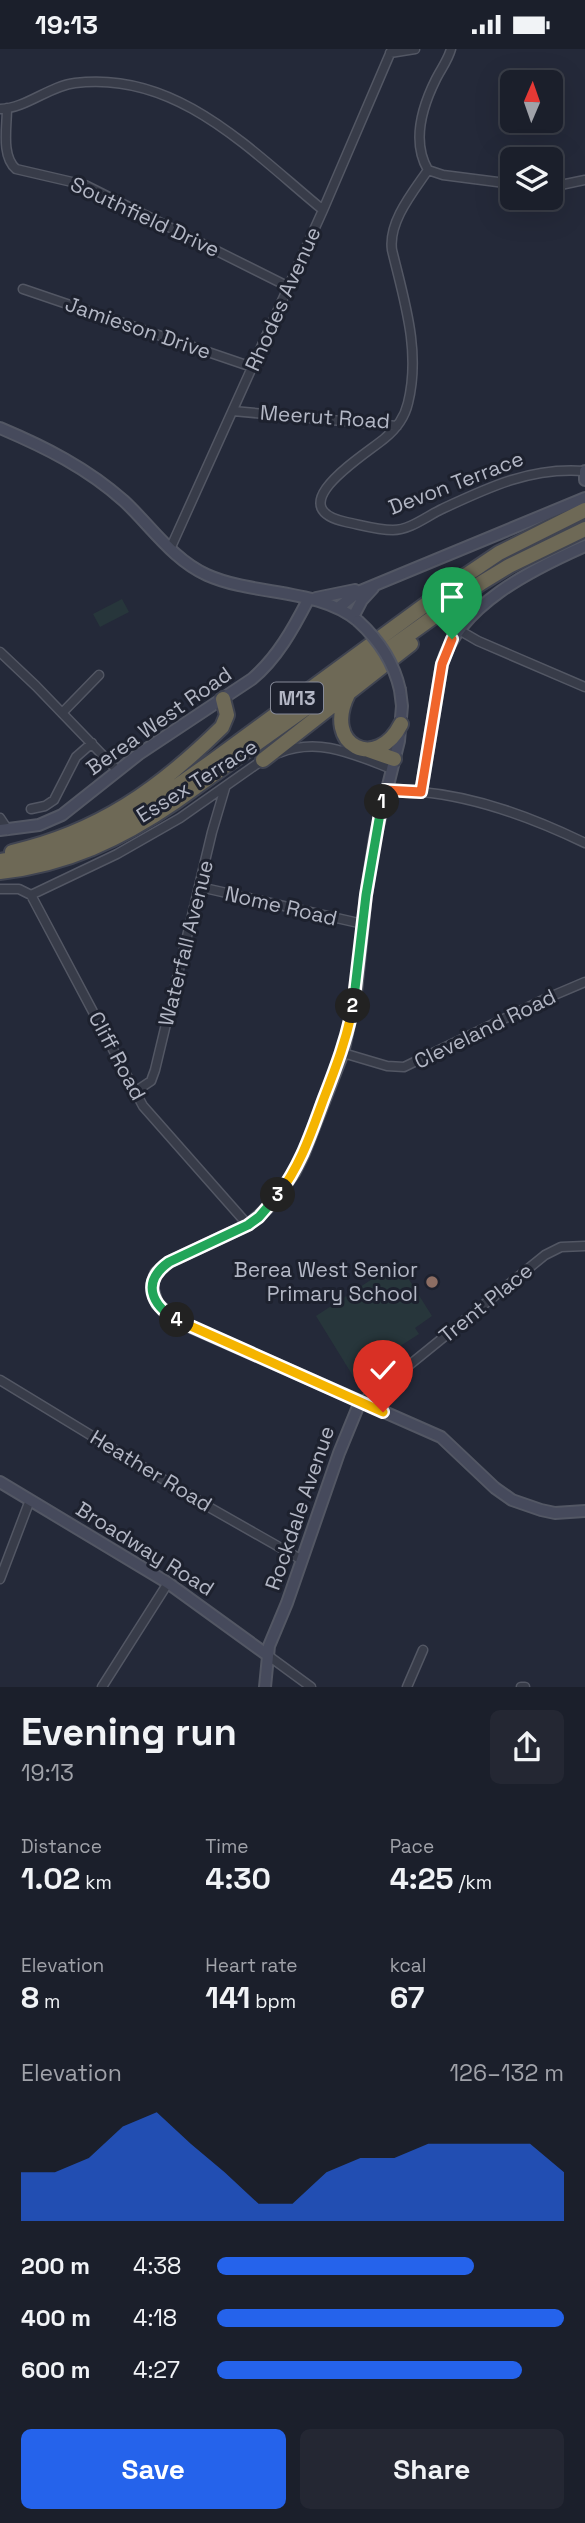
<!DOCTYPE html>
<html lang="en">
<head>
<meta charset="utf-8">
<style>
  body { margin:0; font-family:"Space Grotesk",sans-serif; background:#242733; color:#f1f3f6; height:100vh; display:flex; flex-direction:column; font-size:26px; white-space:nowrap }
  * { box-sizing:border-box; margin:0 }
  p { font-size:23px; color:#a0a2a9 }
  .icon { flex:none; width:38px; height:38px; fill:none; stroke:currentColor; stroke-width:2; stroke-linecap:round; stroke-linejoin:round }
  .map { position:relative; height:1638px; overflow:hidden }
  .details { display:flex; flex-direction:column; background:#1b1f2b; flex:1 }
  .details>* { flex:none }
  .needle { width:46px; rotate:2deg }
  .controls { position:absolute; left:500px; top:21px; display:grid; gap:14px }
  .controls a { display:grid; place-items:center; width:63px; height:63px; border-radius:10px; background:#1b1f2b; box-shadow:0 7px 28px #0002,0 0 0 2px #393d47; font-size:35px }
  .pin { position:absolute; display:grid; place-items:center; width:60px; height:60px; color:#fff; margin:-72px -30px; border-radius:50% 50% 50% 0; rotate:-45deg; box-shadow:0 0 7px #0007 }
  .pin .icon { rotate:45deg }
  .km { position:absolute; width:35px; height:35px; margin:-18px; border-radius:50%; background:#222; color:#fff; font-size:19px; line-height:35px; text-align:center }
  .round { display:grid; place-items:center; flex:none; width:74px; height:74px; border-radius:10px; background:#242733 }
  .summary { display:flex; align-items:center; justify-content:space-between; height:119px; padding:0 21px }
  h1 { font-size:38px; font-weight:700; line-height:52px }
  .metrics { display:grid; grid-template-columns:repeat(3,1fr); gap:10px; height:119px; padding:7px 21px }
  .metrics div { display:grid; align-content:center }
  .metrics b { font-size:30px; font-weight:700 }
  .metrics small { font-size:19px; font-weight:400 }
  .metrics p { font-size:19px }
  .chart { height:196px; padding:14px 21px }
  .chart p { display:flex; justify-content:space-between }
  .chart svg { width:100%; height:126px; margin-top:7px; fill:#2563eb; opacity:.7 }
  .button { display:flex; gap:14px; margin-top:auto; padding:14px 21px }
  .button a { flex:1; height:80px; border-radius:10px; background:#2563eb; color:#fff; font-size:28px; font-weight:700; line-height:80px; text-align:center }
  .button a+a { background:#242733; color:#f1f3f6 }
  ul { padding:0 21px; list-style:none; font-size:23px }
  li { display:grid; grid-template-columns:112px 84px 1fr; align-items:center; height:52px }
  li i { height:18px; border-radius:9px; background:#2563eb }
  .status { display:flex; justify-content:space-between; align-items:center; height:49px; padding:0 35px; background:#1b1f2b; direction:ltr }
  .status svg { height:19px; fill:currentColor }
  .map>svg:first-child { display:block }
  .green { fill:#27363b }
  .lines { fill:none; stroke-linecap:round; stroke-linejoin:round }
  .street-casing { stroke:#535764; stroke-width:11 }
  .secondary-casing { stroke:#535764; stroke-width:14 }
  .highway-casing { stroke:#404451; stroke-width:18 }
  .street { stroke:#383c49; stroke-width:8 }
  .secondary { stroke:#464a5c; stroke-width:10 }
  .highway { stroke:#6e6956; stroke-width:14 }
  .secondary-bridge-casing { stroke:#535764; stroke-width:14; stroke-linecap:butt }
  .secondary-bridge { stroke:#464a5c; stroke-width:10 }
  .split-1-casing { stroke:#fff; stroke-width:14 }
  .split-2-casing { stroke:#fff; stroke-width:14 }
  .split-3-casing { stroke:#fff; stroke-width:14 }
  .split-4-casing { stroke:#fff; stroke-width:14 }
  .split-5-casing { stroke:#fff; stroke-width:14 }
  .split-1 { stroke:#f0652b; stroke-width:9 }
  .split-2 { stroke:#22a559; stroke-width:9 }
  .split-3 { stroke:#f5b400; stroke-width:9 }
  .split-4 { stroke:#22a559; stroke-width:9 }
  .split-5 { stroke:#f5b400; stroke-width:9 }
  .education-dot { fill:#8d6e63; stroke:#1d212e; stroke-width:2.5 }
  .labels { text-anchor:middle; stroke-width:6; stroke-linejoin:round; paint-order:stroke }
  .shield { fill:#1d212e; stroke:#868a98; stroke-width:2 }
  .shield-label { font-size:19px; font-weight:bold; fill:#b3b7c5 }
  .street-label { font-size:21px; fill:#b3b7c5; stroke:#1d212e }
  .poi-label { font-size:21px; fill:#b3b7c5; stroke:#1d212e; text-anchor:end }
</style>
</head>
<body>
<div class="status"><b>19:13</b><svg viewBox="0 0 49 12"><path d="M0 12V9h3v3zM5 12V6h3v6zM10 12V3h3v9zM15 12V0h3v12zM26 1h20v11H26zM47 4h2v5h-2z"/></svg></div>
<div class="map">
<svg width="585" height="1638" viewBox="0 0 585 1638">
  <rect width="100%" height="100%" fill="#242939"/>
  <path class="green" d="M122,550L129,563L100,578L93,565Z
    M398,1213L432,1267L415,1279L419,1285L353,1327L316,1267Z"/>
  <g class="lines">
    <defs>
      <path id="street" d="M390,4L415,0
        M7,59C7,78 1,107 16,120L85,136L289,238
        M0,60C27,59 49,37 75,34C177,21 251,102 323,161
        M428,121C413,143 388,173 392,201C404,251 421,302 408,354C405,367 396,380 385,389C368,404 277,458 346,473C361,476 378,481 393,481C410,481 427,467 442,460C489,438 531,418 584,422
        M428,121C411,92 422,58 436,30C441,20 448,11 451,0
        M428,121L443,126L513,135
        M551,138L585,131
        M23,240L252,318
        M233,362L397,377
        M171,498L323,161L392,0
        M459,581L478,592L585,638
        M0,603L36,637L117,721
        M62,664L99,626
        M279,704C319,688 353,705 392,720
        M421,743C478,748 533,769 585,794
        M31,760L45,757L54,751L76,708L92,694
        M0,769L8,781
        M200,838L363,875
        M0,840H19L31,846L143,1057L248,1176
        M31,846L117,805L180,769L264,710
        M343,1004L387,1017L404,1018L545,950L585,933
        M136,1042L151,1032L155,1021L212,783L225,739
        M0,1331L207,1457L302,1511
        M360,1353L381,1339L545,1206L561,1198L585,1197
        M0,1530L30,1451
        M266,1605L311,1638
        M102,1638L168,1534
        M407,1638L423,1601
        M521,1638H525"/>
      <path id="secondary" d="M0,379C45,398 87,419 124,452C150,476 173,511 207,526C254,547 319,539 358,572
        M585,422V431
        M316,549L355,541
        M338,559L358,543L585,449
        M353,568L362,551L373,539
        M400,641L402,657L399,692L375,789L366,846L356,943L343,1004L304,1104L294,1124L270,1157L248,1176L169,1213L156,1224L152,1237L157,1255L182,1274L441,1388L495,1439L512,1451L541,1461L555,1464L585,1462
        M385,741L421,743L442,615C459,556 533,520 585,497
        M0,781L39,776L62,766L139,705L252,630C277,609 293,580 308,551
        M381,1339L383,1363
        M0,1433L168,1534L266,1605
        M265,1638L269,1597L287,1554L339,1404L360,1353"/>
      <path id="highway" d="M348,645C322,697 377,723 401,675
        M368,701L394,710
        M263,711L411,595
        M12,803C99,783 159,740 222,678L227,666L223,650
        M0,812L59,801L95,788L127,772L211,713L459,531L499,504L585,461
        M0,823C66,816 121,790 175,753L481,534L509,517L585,480"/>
    </defs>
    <use href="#street" class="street-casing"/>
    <use href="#secondary" class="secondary-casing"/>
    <use href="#highway" class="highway-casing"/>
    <use href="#street" class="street"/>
    <use href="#secondary" class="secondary"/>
    <use href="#highway" class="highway"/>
    <defs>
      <path id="secondary-bridge" d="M358,572C379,591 394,614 400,641"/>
    </defs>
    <use href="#secondary-bridge" class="secondary-bridge-casing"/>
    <use href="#secondary-bridge" class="secondary-bridge"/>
  </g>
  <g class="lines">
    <defs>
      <path id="split-1" d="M382,753L385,741L421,743L442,615L452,590"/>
      <path id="split-2" d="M353,957L366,846L382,753"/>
      <path id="split-3" d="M278,1146C301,1116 311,1084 324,1049C336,1018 347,989 353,957"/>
      <path id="split-4" d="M177,1271C151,1256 141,1233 169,1213L248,1176L259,1168L278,1146"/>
      <path id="split-5" d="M177,1271L383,1363"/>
    </defs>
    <use href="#split-1" class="split-1-casing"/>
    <use href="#split-2" class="split-2-casing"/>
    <use href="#split-3" class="split-3-casing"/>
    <use href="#split-4" class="split-4-casing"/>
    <use href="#split-5" class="split-5-casing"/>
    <use href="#split-1" class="split-1"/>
    <use href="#split-2" class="split-2"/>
    <use href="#split-3" class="split-3"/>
    <use href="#split-4" class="split-4"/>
    <use href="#split-5" class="split-5"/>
  </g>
  <circle class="education-dot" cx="432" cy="1233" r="7"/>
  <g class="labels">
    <rect class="shield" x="271" y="633.5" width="52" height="31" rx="5"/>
    <g class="shield-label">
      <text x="297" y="656">M13</text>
    </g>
    <g class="street-label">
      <text transform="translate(145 168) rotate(25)" y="7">Southfield Drive</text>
      <text transform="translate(283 250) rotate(-66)" y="7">Rhodes Avenue</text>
      <text transform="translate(138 279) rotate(19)" y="7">Jamieson Drive</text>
      <text transform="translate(325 368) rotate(4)" y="7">Meerut Road</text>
      <text transform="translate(456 434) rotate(-21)" y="7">Devon Terrace</text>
      <text transform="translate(159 672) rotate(-35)" y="7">Berea West Road</text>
      <text transform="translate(197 732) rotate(-32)" y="7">Essex Terrace</text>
      <text transform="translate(281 857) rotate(13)" y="7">Nome Road</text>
      <text transform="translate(186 894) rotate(-76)" y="7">Waterfall Avenue</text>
      <text transform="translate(485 980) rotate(-26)" y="7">Cleveland Road</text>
      <text transform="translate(117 1007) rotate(62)" y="7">Cliff Road</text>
      <text transform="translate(486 1254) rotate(-39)" y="7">Trent Place</text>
      <text transform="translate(151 1422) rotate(31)" y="7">Heather Road</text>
      <text transform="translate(300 1459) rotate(-71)" y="7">Rockdale Avenue</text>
      <text transform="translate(145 1500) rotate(32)" y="7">Broadway Road</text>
    </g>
    <g class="poi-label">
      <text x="418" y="1228">Berea West Senior<tspan x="418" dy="24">Primary School</tspan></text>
    </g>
  </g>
</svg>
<div class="controls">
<a><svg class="needle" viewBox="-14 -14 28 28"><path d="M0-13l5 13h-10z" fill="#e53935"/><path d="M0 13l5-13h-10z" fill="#a0a2a9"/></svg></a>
<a><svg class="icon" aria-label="layers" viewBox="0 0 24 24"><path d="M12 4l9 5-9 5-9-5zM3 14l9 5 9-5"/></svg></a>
</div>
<div class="pin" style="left:452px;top:590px;background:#1e9e55"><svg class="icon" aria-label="arrive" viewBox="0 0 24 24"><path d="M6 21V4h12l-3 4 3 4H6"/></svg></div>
<div class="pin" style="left:383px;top:1363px;background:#d93025"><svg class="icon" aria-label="check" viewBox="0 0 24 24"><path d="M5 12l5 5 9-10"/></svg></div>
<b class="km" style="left:382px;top:753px">1</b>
<b class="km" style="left:353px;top:957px">2</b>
<b class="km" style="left:278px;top:1146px">3</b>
<b class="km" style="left:177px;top:1271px">4</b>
</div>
<section class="details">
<div class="summary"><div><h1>Evening run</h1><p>19:13</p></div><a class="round"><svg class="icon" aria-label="share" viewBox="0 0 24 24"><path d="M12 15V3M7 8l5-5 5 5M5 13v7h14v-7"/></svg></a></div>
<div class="metrics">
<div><p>Distance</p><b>1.02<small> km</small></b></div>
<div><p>Time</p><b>4:30</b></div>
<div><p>Pace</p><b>4:25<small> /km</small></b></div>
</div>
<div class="metrics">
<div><p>Elevation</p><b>8<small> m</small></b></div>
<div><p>Heart rate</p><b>141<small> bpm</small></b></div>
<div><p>kcal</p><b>67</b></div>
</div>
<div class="chart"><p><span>Elevation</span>126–132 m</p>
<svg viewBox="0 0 160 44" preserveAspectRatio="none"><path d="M0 44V27L10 27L20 22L30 11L40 6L50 17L60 27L70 38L80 38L90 27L100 22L110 22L120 17L130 17L140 17L150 17L160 27V44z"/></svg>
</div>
<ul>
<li><b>200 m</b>4:38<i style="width:74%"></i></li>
<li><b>400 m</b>4:18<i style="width:100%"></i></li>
<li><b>600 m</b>4:27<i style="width:88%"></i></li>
</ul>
<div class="button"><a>Save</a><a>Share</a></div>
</section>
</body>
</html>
